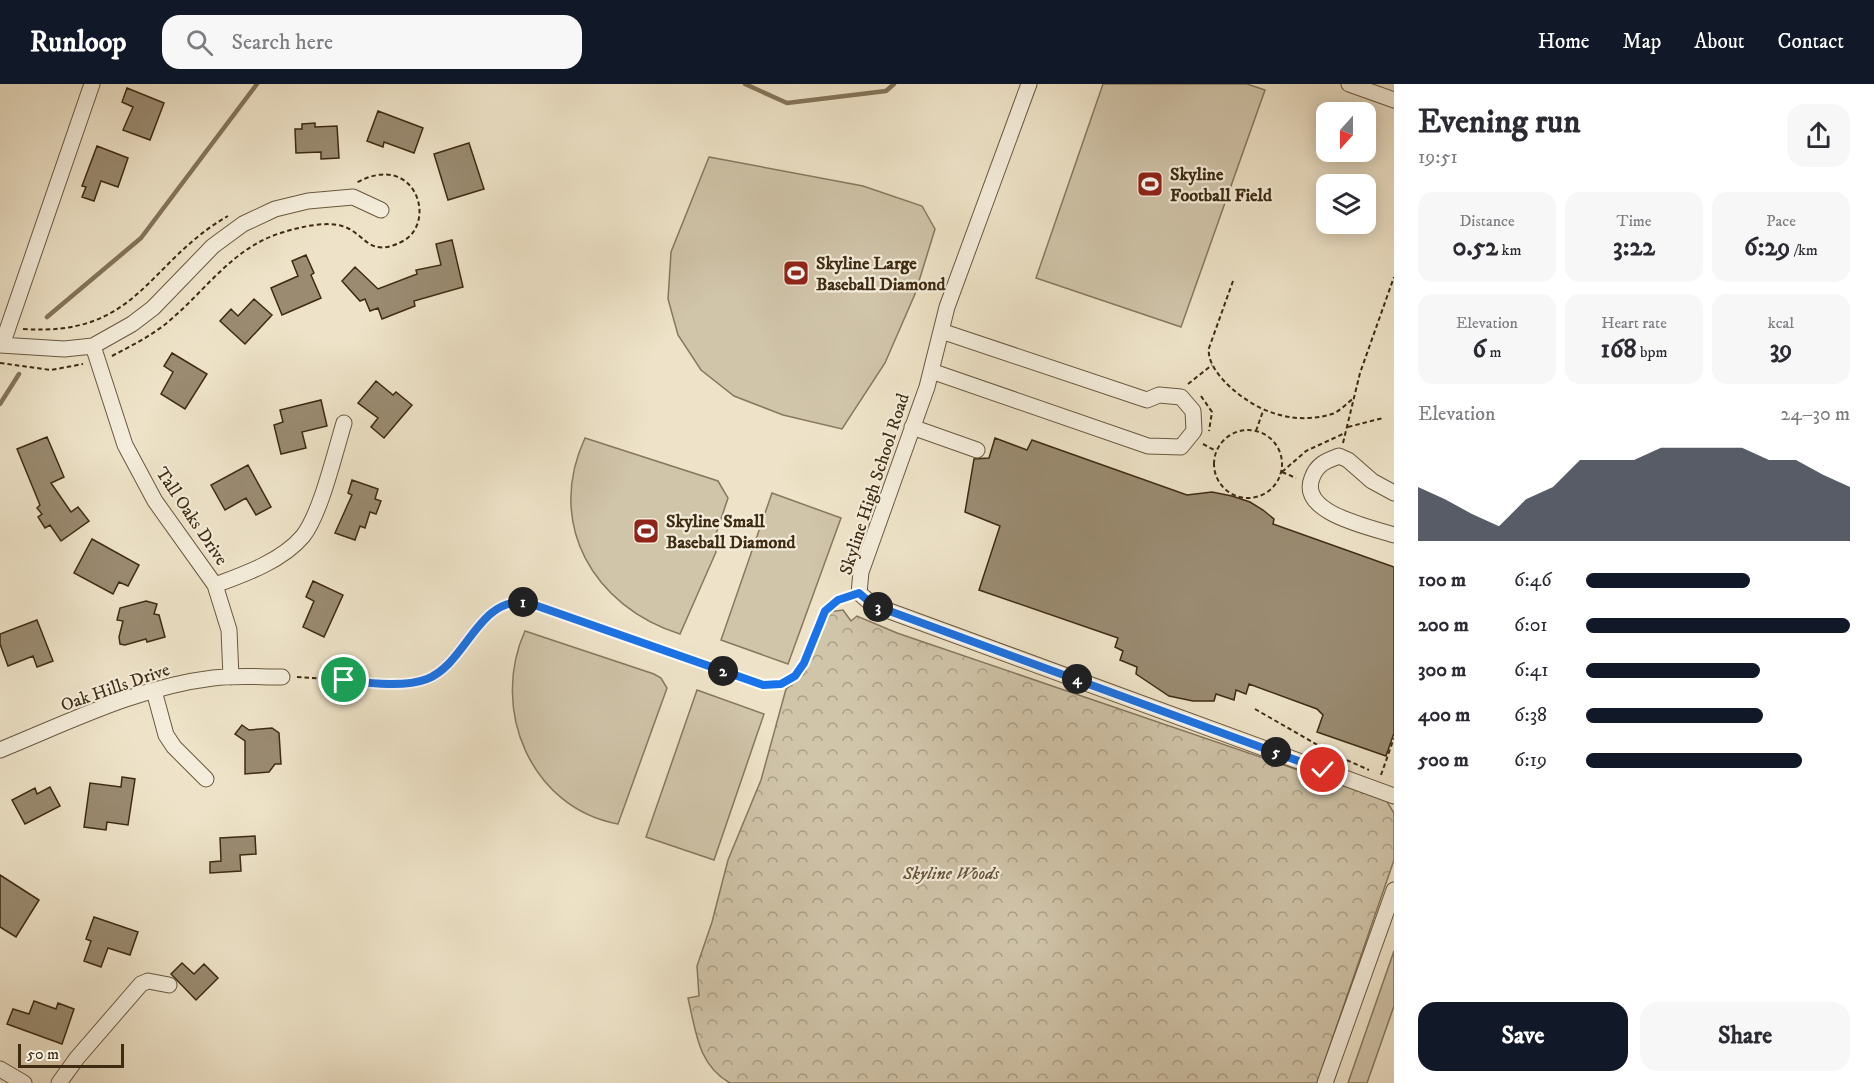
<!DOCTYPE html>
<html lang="en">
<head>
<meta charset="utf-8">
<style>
  body { margin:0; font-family:"IM FELL DW Pica",serif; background:#f7f7f7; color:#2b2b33; height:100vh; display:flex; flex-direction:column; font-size:22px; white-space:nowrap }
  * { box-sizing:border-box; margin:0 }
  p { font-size:20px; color:#7c7c81 }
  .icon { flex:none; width:33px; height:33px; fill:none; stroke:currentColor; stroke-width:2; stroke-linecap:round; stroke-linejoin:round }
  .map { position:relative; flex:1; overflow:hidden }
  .side { display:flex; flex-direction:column; background:#fff; width:480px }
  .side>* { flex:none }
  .needle { width:39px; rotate:201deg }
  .buttons { position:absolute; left:1316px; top:18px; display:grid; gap:12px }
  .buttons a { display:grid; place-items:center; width:60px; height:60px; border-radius:12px; background:#fff; box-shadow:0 3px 15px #0003; font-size:30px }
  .scale { position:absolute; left:18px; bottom:15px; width:106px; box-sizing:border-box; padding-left:6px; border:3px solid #3e2b12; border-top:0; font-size:16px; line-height:21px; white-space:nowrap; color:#3e2b12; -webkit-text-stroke:4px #f4eddb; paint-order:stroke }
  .pin { position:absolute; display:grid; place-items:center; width:51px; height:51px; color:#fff; margin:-26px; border:3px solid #fff; border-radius:50%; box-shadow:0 2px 6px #0007 }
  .km { position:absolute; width:30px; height:30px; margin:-15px; border-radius:50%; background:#222; color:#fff; font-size:16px; line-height:30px; text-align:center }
  .round { display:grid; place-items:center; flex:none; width:63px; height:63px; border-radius:18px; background:#f7f7f7 }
  .headline { display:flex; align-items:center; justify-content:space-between; height:102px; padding:0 24px }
  h1 { font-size:33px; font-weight:700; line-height:45px }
  .figures { display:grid; grid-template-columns:repeat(3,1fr); gap:9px; height:102px; padding:6px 24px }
  .figures div { display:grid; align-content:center; border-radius:15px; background:#f7f7f7; text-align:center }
  .figures b { font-size:26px; font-weight:700 }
  .figures small { font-size:16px; font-weight:400 }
  .figures p { font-size:16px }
  .chart { height:168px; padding:12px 24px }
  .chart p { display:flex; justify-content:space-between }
  .chart svg { width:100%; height:108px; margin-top:6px; fill:#111827; opacity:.7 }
  .cta { display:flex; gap:12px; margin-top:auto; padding:12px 24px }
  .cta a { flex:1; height:69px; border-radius:18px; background:#111827; color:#fff; font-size:24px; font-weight:700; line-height:69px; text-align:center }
  .cta a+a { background:#f7f7f7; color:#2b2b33 }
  ul { padding:0 24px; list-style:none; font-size:20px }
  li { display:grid; grid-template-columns:96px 72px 1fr; align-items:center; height:45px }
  li i { height:15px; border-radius:8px; background:#111827 }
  header { display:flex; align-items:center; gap:36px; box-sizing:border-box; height:84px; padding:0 30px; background:#111827; color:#fff }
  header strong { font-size:28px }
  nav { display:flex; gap:33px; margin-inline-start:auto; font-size:21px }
  .search { width:420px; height:54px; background:#f7f7f7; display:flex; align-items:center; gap:15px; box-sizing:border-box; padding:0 21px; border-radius:18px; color:#7c7c81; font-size:22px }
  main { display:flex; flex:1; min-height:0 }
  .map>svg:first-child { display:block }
  .forest { fill:url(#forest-crowns); stroke:#87785e; stroke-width:1.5 }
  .park { fill:#d0c4a9; stroke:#87785e; stroke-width:1.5 }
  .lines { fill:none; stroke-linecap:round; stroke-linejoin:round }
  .stream { stroke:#84745a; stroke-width:4.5 }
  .building { fill:#9a8b71; stroke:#3e2b12; stroke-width:1.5 }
  .minor-casing { stroke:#6a5940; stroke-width:17 }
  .path { stroke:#3e2b12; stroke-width:2; stroke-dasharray:4.5 3; stroke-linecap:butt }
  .minor { stroke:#f4eddb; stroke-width:15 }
  .route-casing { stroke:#fff; stroke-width:12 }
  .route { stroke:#1a73e8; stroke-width:8 }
  .labels { text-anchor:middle; stroke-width:4.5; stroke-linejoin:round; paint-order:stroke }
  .poi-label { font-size:18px; font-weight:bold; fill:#3e2b12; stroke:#f4eddb; text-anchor:start }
  .street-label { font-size:18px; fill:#3e2b12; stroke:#f4eddb }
  .park-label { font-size:18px; font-style:italic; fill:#625138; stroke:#f4eddb }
</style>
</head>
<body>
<header>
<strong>Runloop</strong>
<div class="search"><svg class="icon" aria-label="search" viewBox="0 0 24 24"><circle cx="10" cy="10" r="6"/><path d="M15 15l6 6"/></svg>Search here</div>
<nav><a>Home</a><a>Map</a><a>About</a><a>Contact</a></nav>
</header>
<main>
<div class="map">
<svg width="1394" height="999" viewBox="0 0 1394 999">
  <defs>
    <pattern id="forest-crowns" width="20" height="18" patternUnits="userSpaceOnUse" patternTransform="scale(1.5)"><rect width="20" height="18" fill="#d0c4a9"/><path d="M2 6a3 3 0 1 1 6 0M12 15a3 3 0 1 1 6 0" fill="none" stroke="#aa9f88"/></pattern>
  </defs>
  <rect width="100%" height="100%" fill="#eee3c8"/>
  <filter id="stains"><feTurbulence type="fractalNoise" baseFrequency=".00333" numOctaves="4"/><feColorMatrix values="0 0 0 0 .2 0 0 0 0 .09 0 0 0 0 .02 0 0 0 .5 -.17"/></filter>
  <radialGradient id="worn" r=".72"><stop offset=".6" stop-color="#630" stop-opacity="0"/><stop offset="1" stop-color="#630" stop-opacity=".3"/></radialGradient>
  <path class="forest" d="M843,526L851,537L857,532L897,549L1386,716L1394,729V776L1317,999H730C698,981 696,948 688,914L699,912L697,882L712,838L728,776L761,696L786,605L804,590L829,528Z"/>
  <path class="park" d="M1103,0H1247L1265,6L1181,243L1036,194Z
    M709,73L863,102L922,122L935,145L915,210L885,279L842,345L783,331L734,312L701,286L678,251L668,215L671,168Z
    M585,354L718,397L728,414L713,459L716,468L680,550C594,523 545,440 585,354Z
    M772,409L841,434L788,580L721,556Z
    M525,547L654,590L661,594L667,604L618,740C530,724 490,624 525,547Z
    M697,606L764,630L714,776L646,753Z
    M1394,867V922L1367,999H1348Z"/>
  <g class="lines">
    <path class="stream" d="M745,0L787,19L886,7L894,0
      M47,233L141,154L257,0
      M0,320L19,290"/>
  </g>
  <path class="building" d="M127,4L164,19L150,56L123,46L133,23L122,18Z
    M378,27L423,44L414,69L384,58L383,63L367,57Z
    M315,39V43L337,42L339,74L321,75V68L296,69L295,45H302V40Z
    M469,59L484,105L448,116L434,70Z
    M97,62L128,74L118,103L101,97L94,117L82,113L86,103L82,102Z
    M452,156L463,203L414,217L415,222L382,235L378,224L370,227L365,215L360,217L342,197L355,183L378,205L417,190L416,186L441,181L436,160Z
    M306,171L314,189L311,191L321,214L282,231L271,204L298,192L292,177Z
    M254,215L272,231L245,260L220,237L231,225L238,232Z
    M172,269L207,290L185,325L161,310L173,288L164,282Z
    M376,297L393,311L396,308L412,321L384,354L371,343L378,334L358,319Z
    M321,316L327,342L302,348L306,364L281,370L274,341L283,338L280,326Z
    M47,353L64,393L51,399L71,428L78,423L89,437L61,457L50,441L45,444L38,433L42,430L37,424L40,421L17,365Z
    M995,354L1027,366L1032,356L1187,411L1212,408L1232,412L1250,418L1263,426L1274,435L1273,440L1394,483V649L1386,672L1317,648L1323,631L1317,625L1249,600L1246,610L1236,606L1234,616L1216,610L1214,617H1193L1169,612L1136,590L1137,583L1120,576L1123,567L1115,563L1118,554L979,506L1000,442L965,428L974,375L989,374Z
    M248,381L271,423L256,431L246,414L225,426L211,401Z
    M352,396L378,405L375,415L381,417L376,430L370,428L365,444L360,442L355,456L335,449L352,411L348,409Z
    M92,455L139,481L128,502L119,498L113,510L74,489Z
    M313,497L343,511L324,553L303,543L314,517L306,513Z
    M146,517L157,520L154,530L159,531L165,553L147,558L146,555L125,561L120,560L119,553L123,537L117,536L120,524Z
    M37,536L53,577L37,583L33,572L8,582L0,560V550Z
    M242,641L249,646L272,644L279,649L281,680H275L269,688L245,690V657L235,650Z
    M122,693L135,695L128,741L107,738L106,746L84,743L90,699L121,703Z
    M50,703L60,722L25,740L12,716L35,704L37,710Z
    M255,752L256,770L240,771L241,787L210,789V778L221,777L220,754Z
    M0,791L39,816L16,853L0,843Z
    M94,833L138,848L130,871L108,864L101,883L84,877L91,857L86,855Z
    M182,879L194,890L204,880L218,894L196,916L171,890Z
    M34,917L56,925L58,919L74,925L62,960L7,940L13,925L29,930Z"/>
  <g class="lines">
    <defs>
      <path id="minor" d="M1029,0L947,223L927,303L861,488L859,509L873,521L1394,712
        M1349,0L1394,16
        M0,261L64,265L93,262L132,240L153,224L213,162L243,140L275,125L308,117L353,113L381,126
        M2,261L92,0
        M93,262L125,361L155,417L215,501L229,546L231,593
        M931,287L1148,362L1181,363L1194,347L1193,327L1181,313L1159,311L1147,316L941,247
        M912,343L977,366
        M1394,409L1372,397L1348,376L1339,372C1326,377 1317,380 1312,394C1298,429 1370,443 1394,451
        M215,501C245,490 282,477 303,452C321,429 335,368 344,339
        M154,607L166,651L174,663L206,695
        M0,666C69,638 138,603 213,594C235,591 259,593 282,593
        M0,985L24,999
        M59,999L77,974L141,900L148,897L169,901
        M1325,999L1394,806"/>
    </defs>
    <use href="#minor" class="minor-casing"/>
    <path class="path" d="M1233,197L1209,264C1207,277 1218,291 1227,300C1255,327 1292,342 1332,330C1339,328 1347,319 1354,314
      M23,245C139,253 146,179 228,132
      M112,272C129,263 147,254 163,242C204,210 231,163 284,148C300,143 326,137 342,142C365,148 368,176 403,157C438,138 415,66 356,99
      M0,279L51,286L83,280
      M1188,300L1212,281
      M1201,312L1212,328L1209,347
      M1348,343L1383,334
      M1214 380a34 34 0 1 1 68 0a34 34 0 1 1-68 0Z
      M1256,347L1263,327
      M1343,359L1360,289L1394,193
      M1203,360L1216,367
      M1282,388L1306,367L1345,349
      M1282,388L1296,394
      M297,593L344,596L350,600L357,598C379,599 406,603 427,595C467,580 477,514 526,518L763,601C831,596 797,531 845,514
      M345,596L357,598
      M1255,625L1333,670L1369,686
      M1381,691L1394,654"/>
    <use href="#minor" class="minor"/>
  </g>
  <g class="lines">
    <defs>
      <path id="route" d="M344,596C369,599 403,604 427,595C467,579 477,514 526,518L763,601L781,600L795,592L804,579L825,527L838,516L859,509L873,521L1323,686"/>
    </defs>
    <use href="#route" class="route-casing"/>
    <use href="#route" class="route"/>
  </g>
  <defs>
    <symbol id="stadium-square" viewBox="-11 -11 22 22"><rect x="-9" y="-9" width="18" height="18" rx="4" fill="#8f2418" stroke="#f4eddb"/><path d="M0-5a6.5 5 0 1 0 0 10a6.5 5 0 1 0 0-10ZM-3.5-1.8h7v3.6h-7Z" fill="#fff"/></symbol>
  </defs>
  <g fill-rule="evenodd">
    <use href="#stadium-square" x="1135" y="85" width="30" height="30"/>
    <use href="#stadium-square" x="781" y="174" width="30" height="30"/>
    <use href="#stadium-square" x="631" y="432" width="30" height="30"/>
  </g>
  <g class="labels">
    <g class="poi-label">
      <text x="1170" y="96">Skyline<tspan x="1170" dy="21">Football Field</tspan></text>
      <text x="816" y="185">Skyline Large<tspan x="816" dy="21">Baseball Diamond</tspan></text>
      <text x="666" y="443">Skyline Small<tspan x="666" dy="21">Baseball Diamond</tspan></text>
    </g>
    <g class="street-label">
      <text transform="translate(874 400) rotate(-72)" y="6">Skyline High School Road</text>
      <text transform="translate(192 432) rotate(56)" y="6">Tall Oaks Drive</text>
      <text transform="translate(115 603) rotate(-19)" y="6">Oak Hills Drive</text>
    </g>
    <g class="park-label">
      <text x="951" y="795">Skyline Woods</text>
    </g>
  </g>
  <rect width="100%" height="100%" filter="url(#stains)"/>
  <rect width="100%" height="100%" fill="url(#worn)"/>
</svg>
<div class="buttons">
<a><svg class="needle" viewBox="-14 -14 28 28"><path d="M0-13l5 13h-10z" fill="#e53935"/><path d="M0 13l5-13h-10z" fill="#7c7c81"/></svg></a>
<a><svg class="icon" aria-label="layers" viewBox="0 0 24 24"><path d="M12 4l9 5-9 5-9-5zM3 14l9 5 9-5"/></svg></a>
</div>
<div class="scale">50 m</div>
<div class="pin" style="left:344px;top:596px;background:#1e9e55"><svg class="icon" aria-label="arrive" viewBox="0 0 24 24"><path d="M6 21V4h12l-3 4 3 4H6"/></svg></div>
<div class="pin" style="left:1323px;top:686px;background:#d93025"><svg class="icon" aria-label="check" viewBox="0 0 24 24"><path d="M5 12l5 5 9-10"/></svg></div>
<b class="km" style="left:523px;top:518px">1</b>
<b class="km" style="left:723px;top:587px">2</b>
<b class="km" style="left:878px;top:523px">3</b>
<b class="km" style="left:1077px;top:595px">4</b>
<b class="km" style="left:1276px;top:668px">5</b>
</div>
<section class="side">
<div class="headline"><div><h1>Evening run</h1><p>19:51</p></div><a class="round"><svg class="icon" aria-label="share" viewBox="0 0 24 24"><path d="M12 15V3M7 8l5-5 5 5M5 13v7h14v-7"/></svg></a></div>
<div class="figures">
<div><p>Distance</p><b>0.52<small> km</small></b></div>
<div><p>Time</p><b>3:22</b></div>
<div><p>Pace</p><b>6:29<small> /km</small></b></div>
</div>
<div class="figures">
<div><p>Elevation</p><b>6<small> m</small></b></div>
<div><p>Heart rate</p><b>168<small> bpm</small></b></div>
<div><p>kcal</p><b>39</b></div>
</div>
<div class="chart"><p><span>Elevation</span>24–30 m</p>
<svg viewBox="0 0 160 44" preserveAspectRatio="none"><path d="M0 44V22L10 27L20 33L30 38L40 27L50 22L60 11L70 11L80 11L90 6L100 6L110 6L120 6L130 11L140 11L150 17L160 22V44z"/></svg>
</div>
<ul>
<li><b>100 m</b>6:46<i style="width:62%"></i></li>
<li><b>200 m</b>6:01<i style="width:100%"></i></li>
<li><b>300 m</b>6:41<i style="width:66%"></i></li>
<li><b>400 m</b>6:38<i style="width:67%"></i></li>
<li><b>500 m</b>6:19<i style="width:82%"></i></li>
</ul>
<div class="cta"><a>Save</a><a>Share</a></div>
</section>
</main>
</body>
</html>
